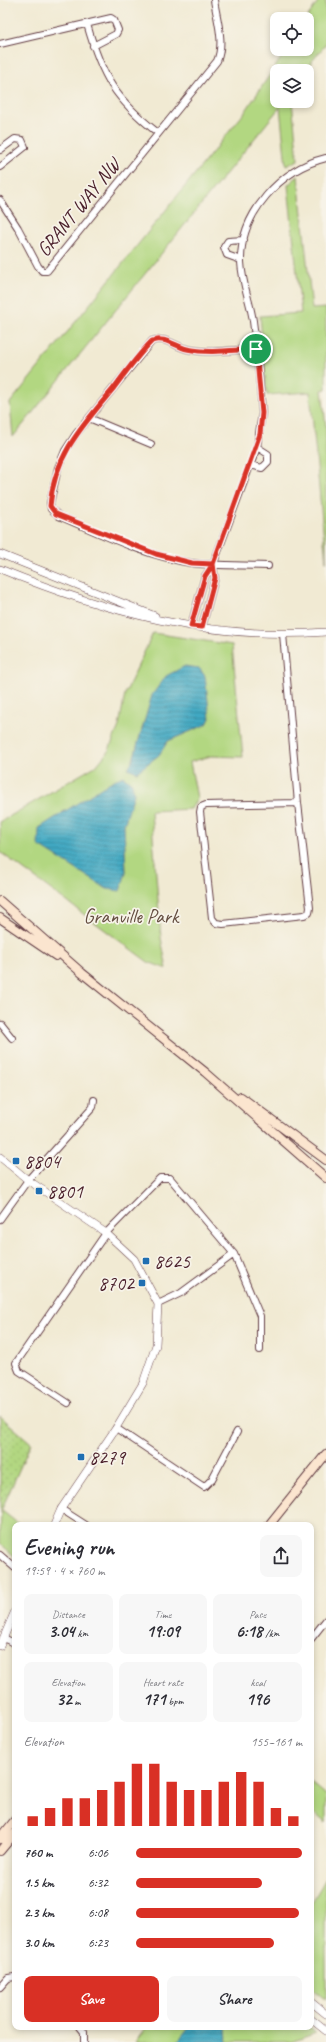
<!DOCTYPE html>
<html lang="en">
<head>
<meta charset="utf-8">
<style>
  body { margin:0; font-family:Caveat,sans-serif; background:#f7f7f7; color:#2b2b33; height:100vh; display:flex; flex-direction:column; font-size:15px; white-space:nowrap }
  * { box-sizing:border-box; margin:0 }
  p { font-size:13px; color:#7c7c81 }
  .icon { flex:none; width:22px; height:22px; fill:none; stroke:currentColor; stroke-width:2; stroke-linecap:round; stroke-linejoin:round }
  .map { position:relative; flex:1; overflow:hidden }
  .details { position:absolute; left:12px; top:1522px; width:302px; height:508px; display:flex; flex-direction:column; background:#fff; border-radius:8px; box-shadow:0 2px 6px #0003 }
  .details>* { flex:none }
  .buttons { position:absolute; left:270px; top:12px; display:grid; gap:8px }
  .buttons a { display:grid; place-items:center; width:44px; height:44px; border-radius:8px; background:#fff; box-shadow:0 2px 6px #0003; font-size:20px }
  .pin { position:absolute; display:grid; place-items:center; width:34px; height:34px; color:#fff; margin:-17px; border:2px solid #fff; border-radius:50%; box-shadow:0 1px 4px #0007 }
  .round { display:grid; place-items:center; flex:none; width:42px; height:42px; border-radius:8px; background:#f7f7f7 }
  .summary { display:flex; align-items:center; justify-content:space-between; height:68px; padding:0 12px }
  h1 { font-size:22px; font-weight:700; line-height:30px }
  .metrics { display:grid; grid-template-columns:repeat(3,1fr); gap:6px; height:68px; padding:4px 12px }
  .metrics div { display:grid; align-content:center; border-radius:8px; background:#f7f7f7; text-align:center }
  .metrics b { font-size:17px; font-weight:700 }
  .metrics small { font-size:11px; font-weight:400 }
  .metrics p { font-size:11px }
  .chart { height:112px; padding:8px 12px }
  .chart p { display:flex; justify-content:space-between }
  .chart svg { width:100%; height:72px; margin-top:4px; stroke:#d93025; stroke-width:6 }
  .cta { display:flex; gap:8px; margin-top:auto; padding:8px 12px }
  .cta a { flex:1; height:46px; border-radius:8px; background:#d93025; color:#fff; font-size:16px; font-weight:700; line-height:46px; text-align:center }
  .cta a+a { background:#f7f7f7; color:#2b2b33 }
  ul { padding:0 12px; list-style:none; font-size:13px }
  li { display:grid; grid-template-columns:64px 48px 1fr; align-items:center; height:30px }
  li i { height:10px; border-radius:5px; background:#d93025 }
  .map>svg:first-child { display:block }
  .grass { fill:url(#grass-dots); stroke:#7e7b56 }
  .park { fill:#b2d781; stroke:#7e7b56; fill-rule:evenodd }
  .water { fill:url(#water-rules); stroke:#466476 }
  .lines { fill:none; stroke-linecap:round; stroke-linejoin:round }
  .minor-casing { stroke:#633d44; stroke-width:8 }
  .tertiary-casing { stroke:#633d44; stroke-width:8 }
  .secondary-casing { stroke:#633d44; stroke-width:10 }
  .minor { stroke:#fff; stroke-width:6 }
  .tertiary { stroke:#fff; stroke-width:7 }
  .secondary { stroke:#fbe5cf; stroke-width:8 }
  .route-casing { stroke:#fff; stroke-width:8 }
  .route { stroke:#d93025; stroke-width:5 }
  .poi-dot { fill:#1f6fb2; stroke:#f7f3e8; stroke-width:1.5 }
  .labels { text-anchor:middle; stroke-width:3.5; stroke-linejoin:round; paint-order:stroke }
  .street-label { font-size:20px; fill:#4a1f2b; stroke:#f7f3e8 }
  .park-label { font-size:20px; fill:#644d40; stroke:#f7f3e8 }
  .poi-label { font-size:20px; fill:#4a1f2b; stroke:#f7f3e8; text-anchor:start }
</style>
</head>
<body>
<div class="map">
<svg width="326" height="2042" viewBox="0 0 326 2042">
  <defs>
    <pattern id="grass-dots" width="8" height="8" patternUnits="userSpaceOnUse"><rect width="8" height="8" fill="#b2d781"/><path d="M2 2h.1M6 6h.1" fill="none" stroke="#9bb870" stroke-width="1.8" stroke-linecap="round"/></pattern>
    <pattern id="water-rules" width="6" height="5" patternUnits="userSpaceOnUse"><rect width="6" height="5" fill="#41a8c2"/><path d="M0 2.5h6" fill="none" stroke="#38889e"/></pattern>
  </defs>
  <rect width="100%" height="100%" fill="#f7f3e8"/>
  <filter id="ink" filterUnits="userSpaceOnUse"><feTurbulence type="fractalNoise" baseFrequency=".025" numOctaves="2"/><feDisplacementMap in="SourceGraphic" scale="8" xChannelSelector="R" yChannelSelector="G"/><feConvolveMatrix kernelMatrix="1 2 1 2 8 2 1 2 1" color-interpolation-filters="sRGB"/></filter>
  <filter id="wash" filterUnits="userSpaceOnUse"><feTurbulence type="fractalNoise" baseFrequency=".012" numOctaves="4" result="noise"/><feDisplacementMap in="SourceGraphic" scale="16" xChannelSelector="R" yChannelSelector="G"/><feGaussianBlur stdDeviation="0.9" result="paint"/><feColorMatrix in="noise" values="0 0 0 0 0 0 0 0 0 0 0 0 0 0 0 0 0 1.4 0 .05"/><feComposite in="paint" operator="in"/></filter>
  <g filter="url(#wash)">
    <rect width="100%" height="100%" fill="#f1ead3"/>
    <path class="grass" d="M0,1416L31,1443L0,1513Z"/>
    <path class="park" d="M319,0H326V44L304,71H277V101H292L298,160L286,166L280,107L13,437L10,403L245,112L287,49H307L306,19Z
      M298,176L312,309L326,308V389L322,390L326,428V562L310,392L267,395L260,316L301,313L288,185Z
      M153,633L232,645L243,757L211,756L190,762L197,798L191,809L151,811L161,938L167,969L148,962L0,852V822L97,765L109,750L119,726L125,694ZM210,718L207,724L168,741L128,768L133,760L145,719ZM134,794L124,825L126,873L62,812Z
      M1,1510L20,1525H15V1557L0,1543Z
      M311,1782L326,1795V1823L311,1811Z
      M326,1878V2000L311,1988V1904Z
      M147,2027H308L316,2033L291,2042H135Z"/>
    <path class="water" d="M185,666L199,668L205,676L210,718L207,724L168,741L159,755L137,772L128,768L133,760L152,695L166,676Z
      M123,776L132,783L134,794L124,825L126,873L120,891L107,889L38,845L39,828L112,781Z
      M189,2027H226L227,2042H177Z"/>
  </g>
  <g filter="url(#ink)">
    <g class="lines">
      <defs>
        <path id="minor" d="M87,24C102,77 115,99 158,133
          M0,44L111,18L114,20L118,30L116,34L93,46
          M0,150L15,139L22,140L25,147L0,167
          M0,200L18,228L38,266L42,271H47L217,61C225,43 217,20 214,0
          M241,260L227,255L224,247L228,241L244,240
          M255,349C233,350 209,354 187,349C175,346 164,336 152,341L76,434L65,451L58,468L50,503L51,509L59,516C102,534 145,556 191,563C216,566 243,565 268,566
          M89,418L151,444
          M250,465L262,468L268,462V454L257,447
          M191,626L205,576L213,565L257,447L262,413C260,382 257,352 253,321C250,301 242,283 241,262C240,213 281,169 326,158
          M202,627L215,578L213,565
          M283,634L298,803L310,908L309,913L304,915L223,924L216,923L212,918L200,812L201,807L206,805L298,803
          M0,1023L12,1038
          M0,1219L28,1180L93,1107L94,1100
          M158,1304L181,1293L234,1254
          M68,1403L19,1371L16,1363L106,1233L160,1178H170L234,1254L260,1316V1350
          M116,1428L204,1487L212,1479L237,1432
          M61,1509L86,1525
          M0,1555L15,1568
          M4,1638L15,1644
          M311,1639L326,1620
          M0,1987L8,1978L15,1977
          M80,2027L84,2032V2042"/>
        <path id="tertiary" d="M0,554L155,616
          M0,569C105,612 211,641 326,632
          M0,1157L28,1180L106,1233L134,1259L158,1304L156,1345L143,1383L116,1428L61,1509L54,1525
          M0,1646L15,1611
          M311,2002L326,2014
          M311,2019L326,2031"/>
        <path id="secondary" d="M0,901L82,973L205,1072L326,1178
          M0,918L56,956
          M241,1097L326,1160
          M269,1525L326,1454
          M0,1839L15,1820
          M0,1851L15,1833"/>
      </defs>
      <use href="#minor" class="minor-casing"/>
      <use href="#tertiary" class="tertiary-casing"/>
      <use href="#secondary" class="secondary-casing"/>
      <use href="#minor" class="minor"/>
      <use href="#tertiary" class="tertiary"/>
      <use href="#secondary" class="secondary"/>
    </g>
  </g>
  <g class="lines" filter="url(#ink)">
    <defs>
      <path id="route" d="M256,349C233,350 209,354 187,349C175,346 164,336 152,341C137,356 125,373 113,389C82,426 54,456 50,506L56,514L156,554L192,563L213,564L215,578L202,627L191,626L205,576L213,564L260,434L262,413L256,349"/>
    </defs>
    <use href="#route" class="route-casing"/>
    <use href="#route" class="route"/>
  </g>
  <g class="poi-dot">
    <rect x="12" y="1157" width="8" height="8" rx="2"/>
    <rect x="35" y="1187" width="8" height="8" rx="2"/>
    <rect x="142" y="1257" width="8" height="8" rx="2"/>
    <rect x="138" y="1279" width="8" height="8" rx="2"/>
    <rect x="77" y="1453" width="8" height="8" rx="2"/>
  </g>
  <g class="labels">
    <g class="street-label">
      <text transform="translate(78 207) rotate(-51)" y="7">GRANT WAY NW</text>
    </g>
    <g class="park-label">
      <text x="131" y="923">Granville Park</text>
    </g>
    <g class="poi-label">
      <text x="24" y="1168">8804</text>
      <text x="47" y="1198">8801</text>
      <text x="154" y="1268">8625</text>
      <text x="134" y="1290" text-anchor="end">8702</text>
      <text x="89" y="1464">8279</text>
    </g>
  </g>
</svg>
<div class="buttons">
<a><svg class="icon" aria-label="locate" viewBox="0 0 24 24"><circle cx="12" cy="12" r="6"/><path d="M12 2v4M12 18v4M2 12h4M18 12h4"/></svg></a>
<a><svg class="icon" aria-label="layers" viewBox="0 0 24 24"><path d="M12 4l9 5-9 5-9-5zM3 14l9 5 9-5"/></svg></a>
</div>
<div class="pin" style="left:256px;top:349px;background:#1e9e55"><svg class="icon" aria-label="arrive" viewBox="0 0 24 24"><path d="M6 21V4h12l-3 4 3 4H6"/></svg></div>
<section class="details">
<div class="summary"><div><h1>Evening run</h1><p>19:59 · 4 × 760 m</p></div><a class="round"><svg class="icon" aria-label="share" viewBox="0 0 24 24"><path d="M12 15V3M7 8l5-5 5 5M5 13v7h14v-7"/></svg></a></div>
<div class="metrics">
<div><p>Distance</p><b>3.04<small> km</small></b></div>
<div><p>Time</p><b>19:09</b></div>
<div><p>Pace</p><b>6:18<small> /km</small></b></div>
</div>
<div class="metrics">
<div><p>Elevation</p><b>32<small> m</small></b></div>
<div><p>Heart rate</p><b>171<small> bpm</small></b></div>
<div><p>kcal</p><b>196</b></div>
</div>
<div class="chart"><p><span>Elevation</span>155–161 m</p>
<svg viewBox="0 0 160 44" preserveAspectRatio="none"><path d="M5 44V38M15 44V33M25 44V27M35 44V27M45 44V22M55 44V17M65 44V6M75 44V6M85 44V17M95 44V22M105 44V22M115 44V17M125 44V11M135 44V17M145 44V33M155 44V38"/></svg>
</div>
<ul>
<li><b>760 m</b>6:06<i style="width:100%"></i></li>
<li><b>1.5 km</b>6:32<i style="width:76%"></i></li>
<li><b>2.3 km</b>6:08<i style="width:98%"></i></li>
<li><b>3.0 km</b>6:23<i style="width:83%"></i></li>
</ul>
<div class="cta"><a>Save</a><a>Share</a></div>
</section>
</div>
</body>
</html>
